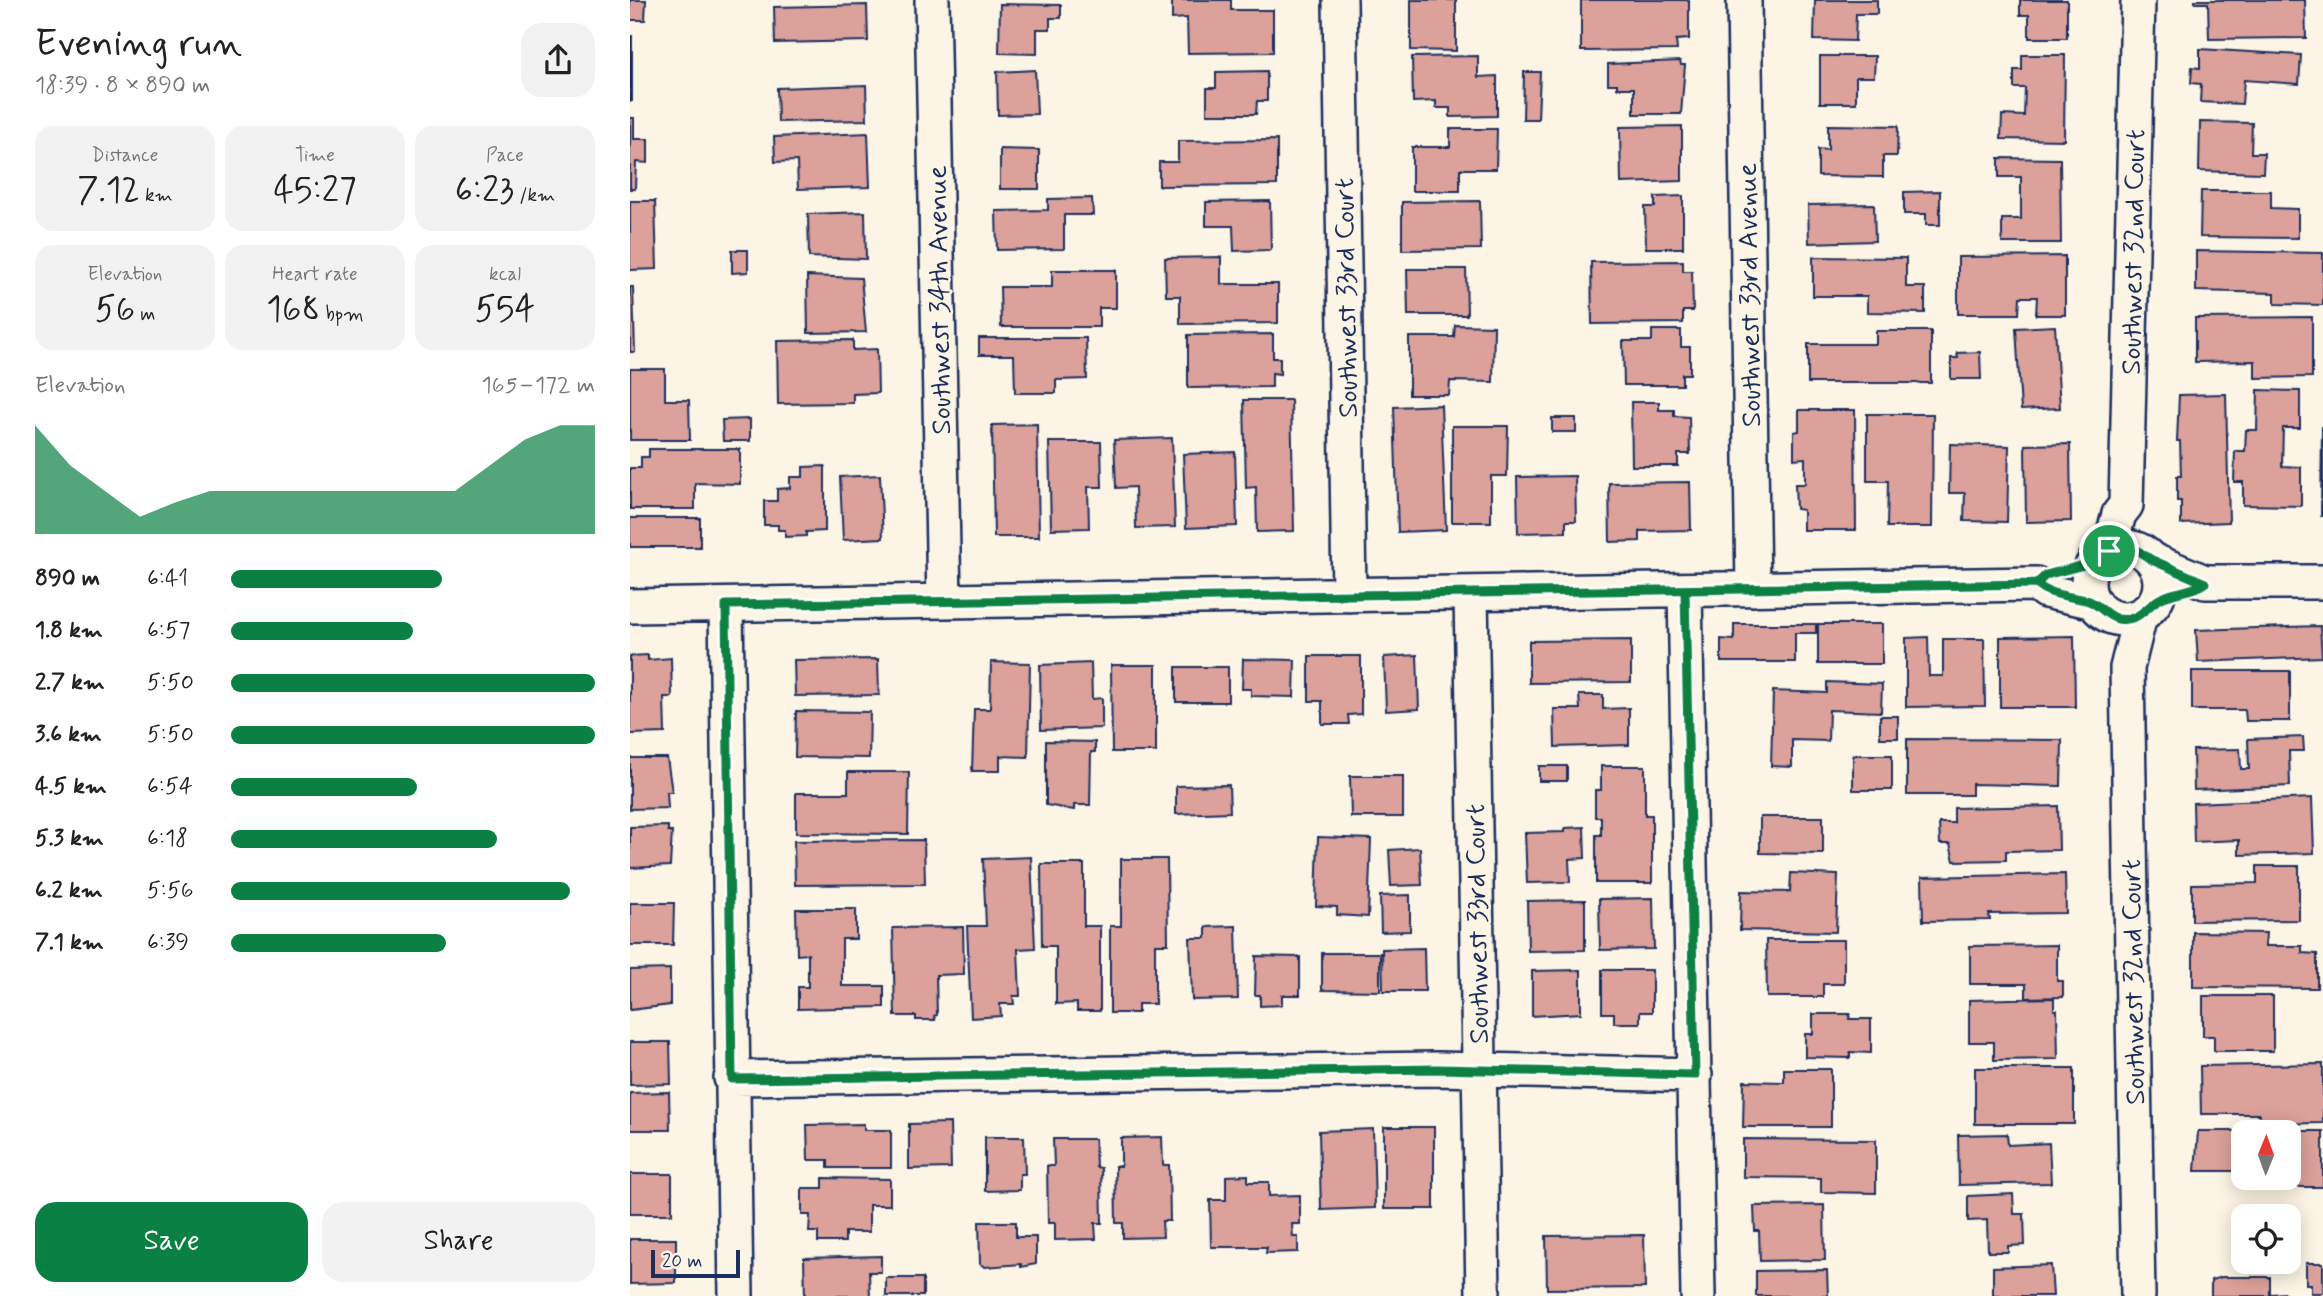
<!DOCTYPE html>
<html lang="en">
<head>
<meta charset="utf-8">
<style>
  body { margin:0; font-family:Mynerve,sans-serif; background:#f2f2f2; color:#222; height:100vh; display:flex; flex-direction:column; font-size:26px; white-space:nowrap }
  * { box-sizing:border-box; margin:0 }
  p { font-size:23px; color:#767676 }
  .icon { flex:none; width:38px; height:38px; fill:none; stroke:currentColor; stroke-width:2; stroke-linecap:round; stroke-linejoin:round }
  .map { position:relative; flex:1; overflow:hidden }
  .sheet { display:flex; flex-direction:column; background:#fff; width:630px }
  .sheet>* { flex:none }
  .needle { width:46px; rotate:1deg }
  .tools { position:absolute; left:1601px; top:1120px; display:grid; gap:14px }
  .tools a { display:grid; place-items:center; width:70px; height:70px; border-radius:14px; background:#fff; box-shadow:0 4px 18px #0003; font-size:35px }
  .scale { position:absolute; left:21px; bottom:18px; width:89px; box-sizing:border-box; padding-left:7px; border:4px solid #1b2f5e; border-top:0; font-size:19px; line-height:24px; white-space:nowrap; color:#1b2f5e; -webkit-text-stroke:5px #fcf5e5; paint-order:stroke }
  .pin { position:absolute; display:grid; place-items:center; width:60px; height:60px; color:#fff; margin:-30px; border:4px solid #fff; border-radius:50%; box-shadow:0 2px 7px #0007 }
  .round { display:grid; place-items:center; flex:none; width:74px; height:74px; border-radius:21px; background:#f2f2f2 }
  .headline { display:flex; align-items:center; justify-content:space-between; height:119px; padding:0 35px }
  h1 { font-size:38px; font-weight:600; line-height:52px }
  .figures { display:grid; grid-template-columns:repeat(3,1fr); gap:10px; height:119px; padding:7px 35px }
  .figures div { display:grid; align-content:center; border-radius:18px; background:#f2f2f2; text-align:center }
  .figures b { font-size:35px; font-weight:600 }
  .figures small { font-size:19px; font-weight:400 }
  .figures p { font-size:19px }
  .chart { height:196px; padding:14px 35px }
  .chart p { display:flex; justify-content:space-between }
  .chart svg { width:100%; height:126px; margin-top:7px; fill:#0b8043; opacity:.7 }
  .cta { display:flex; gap:14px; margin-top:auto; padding:14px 35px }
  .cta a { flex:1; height:80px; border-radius:21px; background:#0b8043; color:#fff; font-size:28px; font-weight:600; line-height:80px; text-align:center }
  .cta a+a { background:#f2f2f2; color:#222 }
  ul { padding:0 35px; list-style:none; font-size:23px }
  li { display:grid; grid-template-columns:112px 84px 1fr; align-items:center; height:52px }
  li i { height:18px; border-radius:9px; background:#0b8043 }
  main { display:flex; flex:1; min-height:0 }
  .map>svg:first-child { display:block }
  .building { fill:#dba19a; stroke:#1b2f5e; stroke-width:2 }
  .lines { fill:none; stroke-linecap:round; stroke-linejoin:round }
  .minor-casing { stroke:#1b2f5e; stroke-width:38 }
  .minor { stroke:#fcf5e5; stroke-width:33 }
  .route-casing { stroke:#fff; stroke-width:14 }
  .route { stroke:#0b8043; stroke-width:9 }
  .labels { text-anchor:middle; stroke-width:5; stroke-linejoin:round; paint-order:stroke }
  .street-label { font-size:28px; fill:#1b2f5e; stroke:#fcf5e5 }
</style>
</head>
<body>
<main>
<section class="sheet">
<div class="headline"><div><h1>Evening run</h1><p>18:39 · 8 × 890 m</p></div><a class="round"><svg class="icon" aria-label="share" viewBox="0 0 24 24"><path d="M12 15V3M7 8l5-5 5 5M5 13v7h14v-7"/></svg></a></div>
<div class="figures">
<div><p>Distance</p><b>7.12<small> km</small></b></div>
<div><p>Time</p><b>45:27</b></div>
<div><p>Pace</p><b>6:23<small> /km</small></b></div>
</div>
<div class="figures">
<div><p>Elevation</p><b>56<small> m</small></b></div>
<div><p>Heart rate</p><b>168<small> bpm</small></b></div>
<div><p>kcal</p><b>554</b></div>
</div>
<div class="chart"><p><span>Elevation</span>165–172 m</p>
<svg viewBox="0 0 160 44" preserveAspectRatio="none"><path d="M0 44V6L10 20L20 29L30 38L40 33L50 29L60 29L70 29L80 29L90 29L100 29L110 29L120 29L130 20L140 11L150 6L160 6V44z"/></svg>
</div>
<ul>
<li><b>890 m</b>6:41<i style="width:58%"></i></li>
<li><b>1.8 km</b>6:57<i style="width:50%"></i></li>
<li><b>2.7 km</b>5:50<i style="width:100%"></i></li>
<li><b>3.6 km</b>5:50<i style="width:100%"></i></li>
<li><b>4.5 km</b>6:54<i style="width:51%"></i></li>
<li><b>5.3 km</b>6:18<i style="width:73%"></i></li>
<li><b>6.2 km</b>5:56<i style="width:93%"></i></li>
<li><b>7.1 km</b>6:39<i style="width:59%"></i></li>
</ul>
<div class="cta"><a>Save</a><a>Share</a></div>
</section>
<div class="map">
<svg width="1693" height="1296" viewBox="0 0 1693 1296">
  <rect width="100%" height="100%" fill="#fcf5e5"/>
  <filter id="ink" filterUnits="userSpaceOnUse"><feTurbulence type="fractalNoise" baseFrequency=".0143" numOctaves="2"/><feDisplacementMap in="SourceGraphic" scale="14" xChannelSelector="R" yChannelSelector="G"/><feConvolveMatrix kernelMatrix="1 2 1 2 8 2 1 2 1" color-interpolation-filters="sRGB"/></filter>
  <g filter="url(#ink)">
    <path class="building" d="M0,0H16L15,20H0Z
      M542,0H601V10H643V52L558,53L557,18L542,19Z
      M781,0H826V51L781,50Z
      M951,0H1059V39L1046,40L1047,50L951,51Z
      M1185,0H1247V14H1226L1225,41L1184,40Z
      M1390,0H1437V38H1399V15H1390Z
      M1565,0H1675L1676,38L1579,39L1578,3H1565Z
      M370,4L431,5V18H420V29H407V54L369,53Z
      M237,5L238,41L145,43L144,7Z
      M0,36H2V101H0Z
      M1570,49L1671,55L1669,84L1614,80L1612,104L1570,102L1571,84L1561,83L1562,67L1570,68Z
      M1392,55H1435L1434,140L1371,139L1372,115L1394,116L1395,88H1384V70H1392Z
      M848,56V77L867,76V116L820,117V108H806V101L783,102L782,57Z
      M1190,56H1245L1244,77H1226V103H1190Z
      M1050,61L1051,65H1055L1051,114H1004V88H987V84H978V64Z
      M405,70L407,114L368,115L367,72Z
      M637,71V101H627L626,114H577V88H586V72Z
      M894,72H910L908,119H893Z
      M236,85L237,120L148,122L147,88Z
      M0,118H4V139H18V163L6,162L5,189H0Z
      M1570,122L1622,123L1621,153H1634L1633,173L1569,171Z
      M1198,125L1268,126L1267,156H1253V177L1188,176V149L1198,150Z
      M1052,126V181L991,183L990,127Z
      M820,129H867L866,169H830V191H782V147H820Z
      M238,133L240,187L168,189L167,161L145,162L144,137Z
      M647,140V185L529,186V162H548V141Z
      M370,149L409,150V189H370Z
      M1369,158L1430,159L1431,243H1372V219H1391V177H1369Z
      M1310,191V225H1296V214H1274V192Z
      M1571,191H1641V208L1668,209V238L1570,237Z
      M1053,196V248H1016L1015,207H1025V197Z
      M462,198L463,215H434V249L367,250L366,211L418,210V199Z
      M0,201H25L27,269L0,270Z
      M640,201L641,250L604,251L603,226H576V202Z
      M850,201L851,249L772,250V202Z
      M1244,204L1245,241L1179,243L1178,205Z
      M235,212L236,259L179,257L178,214Z
      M102,250H118V272L102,273Z
      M1566,251L1693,253V305L1645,304V293L1566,291Z
      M1435,256V315H1406L1407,297H1390L1389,314H1328V257Z
      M591,257V284H648V323L550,324V296H536L535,258Z
      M1183,257L1276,258V287H1295V313L1237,312V296H1183Z
      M1053,261V271H1062L1063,311H1053V323L962,324L961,262Z
      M777,269H836L837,315H778Z
      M422,270H486V308H469V327H371L370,287H422Z
      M177,276L231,278L236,332L178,333Z
      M0,287H3L5,352H0Z
      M1682,317V377L1625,378V361L1565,362V318Z
      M825,325L864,326L863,382L820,381L819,395H779V337H824Z
      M1425,326L1430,408L1391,410L1386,328Z
      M1022,330H1051V347H1060V374H1052V385H994L993,341H1022Z
      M1246,331H1301V383H1178V344H1246Z
      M643,334V358H650V374L642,373V387L558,388V335Z
      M349,338H456L457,379L426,380V393H385L384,355H349Z
      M223,340V350L247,349L248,393L223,394V403L148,404L147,341Z
      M1350,352L1351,379H1321V358H1328L1327,353Z
      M0,369H35V400H59L60,440H0Z
      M1628,390L1670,391V428H1653L1652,466L1671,467V506L1613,505V482H1604L1605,451H1615L1616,430H1627Z
      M1596,394L1599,522L1551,524V501H1547V476H1551L1550,441H1547L1549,395Z
      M614,400H661L664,531L627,532L626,487L616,488Z
      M1001,402H1029V410H1044V416L1059,417L1060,454H1048V466H1002Z
      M811,405L816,530L768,532L764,407Z
      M1169,410H1225L1226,530H1173V510L1166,509L1165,484H1175V458L1164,459V432L1169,431Z
      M1237,414H1303L1302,527H1257L1258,481H1237Z
      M922,418H946V432H922Z
      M120,419V441H93L92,420Z
      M407,424L409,537H364L362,425Z
      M822,426H878L877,476H861V522H822Z
      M1692,427H1693V516H1691Z
      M542,438L545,527L506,528L505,487L486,488L484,440Z
      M419,442H471L472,487H458L459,528L421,529Z
      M1320,444L1379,446L1377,522L1334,521L1335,493H1319Z
      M1440,444L1441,521L1396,522L1395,445Z
      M19,449H110V484L65,483V509H0V468H11V457H19Z
      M605,452L607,526L556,528L553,454Z
      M195,466V531L176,532V536L155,537V530H148V525H134V501H147V489L160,488V477H173V467Z
      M250,475L253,538L213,540L210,477Z
      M945,476L946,521H936V532L888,533L887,477Z
      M1060,482L1061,530L1010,531V541L980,542L979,483Z
      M0,518H70V547H0Z
      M1104,624H1186V633H1165V662H1091V639L1104,640Z
      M1188,624H1252V664H1188Z
      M1690,626L1692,657L1568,662L1566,630Z
      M1444,636L1445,707H1370V637Z
      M1298,637L1299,676H1313V639H1354L1355,706L1276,707V638Z
      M1001,640V682L899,683V641Z
      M18,655V660L41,658L42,697H34L35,733L0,734V656Z
      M787,655L789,709L756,711L754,657Z
      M679,656H731V714L718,715L719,724H692V701H679Z
      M248,659L249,695L165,696L164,660Z
      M613,659L665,660L664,697L621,696V689H612Z
      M361,662L400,663L398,757L370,756V771H342L344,709H360Z
      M461,663L462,699L472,698V728L411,730L410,665Z
      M481,665H526V752H482Z
      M546,667H598V702H546Z
      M1562,671H1660V721H1616L1615,710H1562Z
      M1197,682L1252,684L1251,712L1199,710L1198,741L1162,740V767L1141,766L1143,691L1197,693Z
      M949,695H973V709L999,708V745L925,747L924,709H950Z
      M166,711L240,712L239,758L165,757Z
      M1250,716H1268V738H1250Z
      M1673,737L1674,751H1659L1660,786L1564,790L1563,750L1610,749L1611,769H1619L1618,739Z
      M1277,739L1432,740L1431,786L1342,784V795H1277Z
      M416,741L465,742V752H461L460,805H444V810L416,805Z
      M1223,755H1262V790H1223Z
      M0,758H37L42,792H37L38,808L0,809Z
      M909,766H937V781H909Z
      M971,766H1015V815H1022V883H966V835H971V817H965V790H971Z
      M218,772H279L278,834L166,833V793H218Z
      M720,776H773V817H721Z
      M599,785L600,812L546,814V786Z
      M1682,798L1684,853L1609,855V840L1564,842L1563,803Z
      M1428,806L1429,850L1376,851V860L1324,861L1320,844H1310L1309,823H1324V808Z
      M1130,817H1193V854L1130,853Z
      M38,826V832H42L40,866L0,868V827Z
      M954,827L955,858L939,859L940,882L897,883L895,833L935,832V828Z
      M688,837L741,839L738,917L707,915V907L686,906Z
      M294,840L295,884L165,885L164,841Z
      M790,848L792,885L761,886L759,850Z
      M401,857L405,948L388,949L390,996H383L384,1004H370L371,1016L341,1018L337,926H356L353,859Z
      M491,859H537L538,944H525V1004H508V1013H480V926H491Z
      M411,864H454V926H470V1011H447V1003L426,1004V946H412Z
      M1627,866H1669V920L1562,921V884L1627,883Z
      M1161,873L1208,875L1206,932L1110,930L1111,891L1160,892Z
      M1435,874L1436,913L1359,914L1360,920L1293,921L1292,877Z
      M780,895V931L751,932L750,896Z
      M1023,898L1024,949L970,950L969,899Z
      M955,900V950L898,951L897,901Z
      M0,903H44L43,945H0Z
      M166,909H226V939H212V986H254V1007L168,1009V987H178V954L167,955Z
      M606,926L608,999L562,1000L560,938H576V927Z
      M333,927L334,974L306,975L307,1015L304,1016L305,1020H286V1016H265L263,928Z
      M1563,932L1636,933L1635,946H1672V953L1687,954V988L1563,987Z
      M1136,940H1214V984H1193V997H1137Z
      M1427,945V981H1433V997L1396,998V984H1340V946Z
      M794,948L795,991H753L752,949Z
      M692,953H750V991L692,990Z
      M626,956L670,957V995H652V1005L630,1006V995H625Z
      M40,969V1005L0,1010V970Z
      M951,970V1013L902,1016V971Z
      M972,970H1022V1012H1010V1023H984V1013H972Z
      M1573,996H1643V1051H1584V1036H1573Z
      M1424,998V1010H1427L1428,1059L1364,1060V1042H1339V1000Z
      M1183,1014H1220L1219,1019H1241V1053L1220,1052V1058L1175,1057V1034H1183Z
      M0,1042H40L41,1084L0,1085Z
      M1693,1064V1123L1630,1124L1629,1114H1571L1570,1066Z
      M1345,1068H1444V1124H1345Z
      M1154,1069H1201V1127H1113L1114,1081L1154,1082Z
      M39,1092L40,1130H0V1093Z
      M320,1123L321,1168L279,1169V1124Z
      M234,1124V1130H261V1168H198V1160H178L177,1125Z
      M754,1127H804V1209H754Z
      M743,1129L745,1208L691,1210L689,1131Z
      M1568,1131H1693V1187H1628V1178H1659V1132H1614V1171H1565Z
      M1377,1134L1378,1145L1419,1143L1421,1183L1329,1185L1328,1135Z
      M355,1137H394L395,1174H390V1190L355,1191Z
      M532,1137L533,1165H539L540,1221H532L533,1237L493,1238V1223H486L485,1166H491V1138Z
      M423,1139H465L466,1167L471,1168L472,1223H465L466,1239L425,1240V1223H418L417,1166H424Z
      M1113,1139L1246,1140V1193L1191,1192V1178L1113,1177Z
      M0,1174H42V1214H0Z
      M618,1175V1182H639V1196L670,1195V1224H662L663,1237H668V1252L636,1253L637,1247H581L580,1200H596V1176Z
      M193,1178L260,1179V1205H239V1232H215V1242H188V1232H179L180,1215H172V1188H193Z
      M1383,1194L1384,1214H1394L1395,1245L1378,1246V1252H1358L1357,1220L1338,1221V1196Z
      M1194,1205L1195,1260L1130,1261L1129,1231H1125L1124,1206Z
      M1659,1220H1668V1253H1659Z
      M349,1222H386V1237H406V1264L391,1267V1264L355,1267L350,1264Z
      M1014,1235L1015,1288L917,1289L916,1236Z
      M0,1239H46V1283L0,1284Z
      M251,1256V1272H239L240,1296H175L174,1258Z
      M1676,1263H1693V1293H1681V1284H1676Z
      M1421,1265L1423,1296H1363V1267Z
      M1197,1270L1198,1296H1126V1271Z
      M1592,1277H1640V1294L1655,1293V1296H1581V1280Z
      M256,1278H293V1296H256Z"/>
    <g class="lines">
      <defs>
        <path id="minor" d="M302,0L314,601
          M710,0L719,595
          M1114,0L1123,589
          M1458 583a36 36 0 1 1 72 0a36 36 0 1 1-72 0Z
          M1479,551L1489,514L1496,505L1508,0
          M1522,560L1575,582H1693
          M1055,590L1068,1296
          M841,593L853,1296
          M96,605L106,1296
          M0,606L1406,584L1415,591L1464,602
          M101,1078L808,1069L1065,1075
          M1508,1296L1497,668L1510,616"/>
      </defs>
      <use href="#minor" class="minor-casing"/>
      <use href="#minor" class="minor"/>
    </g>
  </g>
  <g class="lines" filter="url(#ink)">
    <defs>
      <path id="route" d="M1479,551L1465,562L1416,575L1406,584L96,605L102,1079L808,1069L1065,1075L1055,590L1406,584C1419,595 1439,596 1456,600C1469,603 1475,616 1488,619C1506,622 1513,611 1525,602C1539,591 1561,593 1575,583L1522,560L1505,549L1479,551"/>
    </defs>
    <use href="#route" class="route-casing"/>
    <use href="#route" class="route"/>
  </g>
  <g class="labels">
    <g class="street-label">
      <text transform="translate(1502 252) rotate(-89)" y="10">Southwest 32nd Court</text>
      <text transform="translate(1118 295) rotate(-91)" y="10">Southwest 33rd Avenue</text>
      <text transform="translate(715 298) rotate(-91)" y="10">Southwest 33rd Court</text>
      <text transform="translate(308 300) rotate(-91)" y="10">Southwest 34th Avenue</text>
      <text transform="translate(846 924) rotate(-91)" y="10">Southwest 33rd Court</text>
      <text transform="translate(1502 982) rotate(-91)" y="10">Southwest 32nd Court</text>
    </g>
  </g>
</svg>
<div class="tools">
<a><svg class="needle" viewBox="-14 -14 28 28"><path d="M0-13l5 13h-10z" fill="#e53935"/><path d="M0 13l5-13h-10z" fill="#767676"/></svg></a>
<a><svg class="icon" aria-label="locate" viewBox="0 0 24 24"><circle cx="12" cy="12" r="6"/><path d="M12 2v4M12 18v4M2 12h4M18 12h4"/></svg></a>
</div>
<div class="scale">20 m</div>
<div class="pin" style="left:1479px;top:551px;background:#1e9e55"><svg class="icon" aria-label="arrive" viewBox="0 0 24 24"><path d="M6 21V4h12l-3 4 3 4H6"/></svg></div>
</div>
</main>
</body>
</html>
